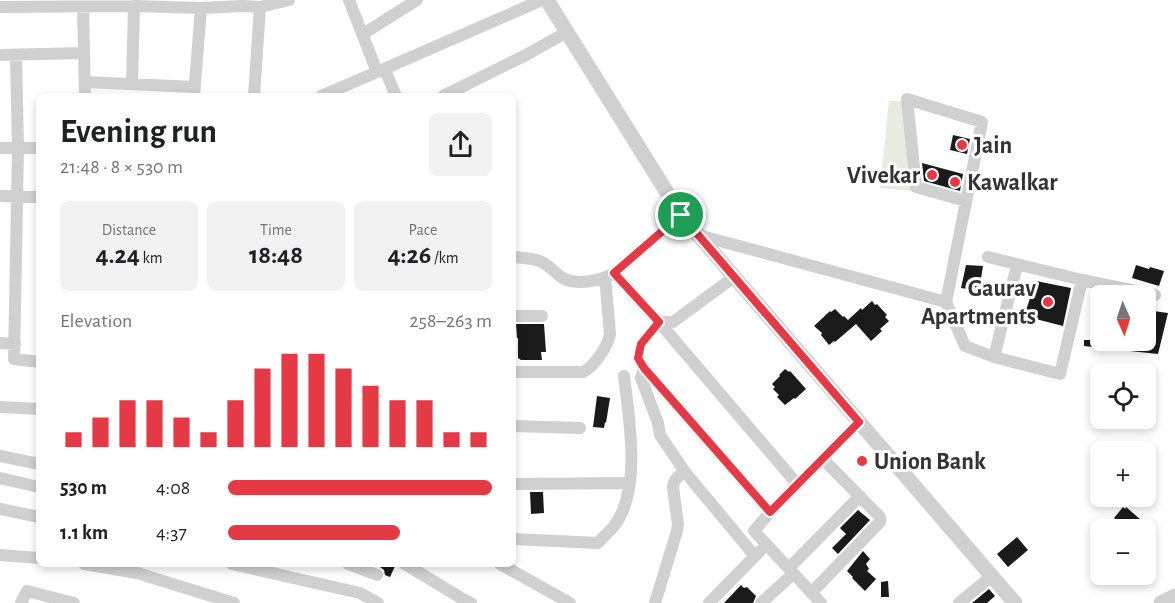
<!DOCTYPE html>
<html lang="en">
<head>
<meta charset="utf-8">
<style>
  body { margin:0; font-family:"Alegreya Sans",sans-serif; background:#f2f2f2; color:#202124; height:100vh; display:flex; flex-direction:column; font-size:22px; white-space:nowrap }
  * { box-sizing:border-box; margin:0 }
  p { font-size:20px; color:#757577 }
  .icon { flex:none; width:33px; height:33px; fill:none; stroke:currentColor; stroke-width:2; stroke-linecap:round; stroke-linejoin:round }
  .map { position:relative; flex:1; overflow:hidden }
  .side { position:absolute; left:36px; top:93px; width:480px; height:474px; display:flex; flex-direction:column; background:#fff; border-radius:9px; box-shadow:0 3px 9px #0003 }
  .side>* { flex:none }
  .needle { width:39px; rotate:177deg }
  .tools { position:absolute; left:1090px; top:285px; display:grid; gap:12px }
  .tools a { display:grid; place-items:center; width:66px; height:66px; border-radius:9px; background:#fff; box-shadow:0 3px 9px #0003; font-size:30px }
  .pin { position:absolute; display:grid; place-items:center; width:51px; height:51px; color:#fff; margin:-26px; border:3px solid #fff; border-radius:50%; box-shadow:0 2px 6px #0007 }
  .round { display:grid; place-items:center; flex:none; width:63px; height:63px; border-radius:9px; background:#f2f2f2 }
  .overview { display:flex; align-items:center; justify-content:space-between; height:102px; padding:0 24px }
  h1 { font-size:33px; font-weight:700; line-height:45px }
  .metrics { display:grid; grid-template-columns:repeat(3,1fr); gap:9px; height:102px; padding:6px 24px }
  .metrics div { display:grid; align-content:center; border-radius:9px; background:#f2f2f2; text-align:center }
  .metrics b { font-size:26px; font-weight:700 }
  .metrics small { font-size:16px; font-weight:400 }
  .metrics p { font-size:16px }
  .chart { height:168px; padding:12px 24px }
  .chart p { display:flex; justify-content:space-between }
  .chart svg { width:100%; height:108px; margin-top:6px; stroke:#e63946; stroke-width:6 }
  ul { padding:0 24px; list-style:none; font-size:20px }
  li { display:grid; grid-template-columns:96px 72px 1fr; align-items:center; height:45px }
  li i { height:15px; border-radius:8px; background:#e63946 }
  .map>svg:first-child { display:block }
  .green { fill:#e6ecdf }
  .building { fill:#1a1a1a }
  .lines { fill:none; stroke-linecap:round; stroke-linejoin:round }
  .minor { stroke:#d0d0d0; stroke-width:12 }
  .tertiary { stroke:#d0d0d0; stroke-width:15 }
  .route-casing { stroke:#fff; stroke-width:12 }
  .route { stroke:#e63946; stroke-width:8 }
  .poi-dot { fill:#e63946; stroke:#fff; stroke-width:2 }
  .labels { text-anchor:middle; stroke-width:6; stroke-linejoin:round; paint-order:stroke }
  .poi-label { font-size:24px; font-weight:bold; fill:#333; stroke:#fff; text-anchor:start }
</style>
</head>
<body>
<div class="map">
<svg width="1175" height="603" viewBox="0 0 1175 603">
  <rect width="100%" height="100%" fill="#fff"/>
  <path class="green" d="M889,101H902L911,191L880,188Z"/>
  <path class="building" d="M953,135L970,139L967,154L950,150Z
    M922,163L963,174L960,191L924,181Z
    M966,265L983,266L979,291L961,288Z
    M1136,265L1149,269L1150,267L1164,271L1159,286L1132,278Z
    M1036,281L1071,288L1063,326L1024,316Z
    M872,301L875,305L877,304L887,315L885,317L889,321L880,329L882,331L871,341L856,324L835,342L834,341L829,345L821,335L822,333L814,326L830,311L831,312L835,309L843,317L844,316L848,320L861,308L862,310Z
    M1146,310L1168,313L1158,354L1084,346V340H1093L1095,315H1101V340H1146Z
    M516,324H544L546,352H541L542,360H521L518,358V338H517Z
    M785,369L789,372L790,371L806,389L795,399L794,398L785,405L777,397L779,395L773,389L775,387L772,384L780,376L779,375Z
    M597,396L610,398L606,423L605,422L604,428L593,427Z
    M530,492H543L544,513L531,514Z
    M1123,507L1125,509L1126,507L1141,520L1135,529L1131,530L1126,526H1124L1114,518Z
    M858,510L870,520L838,554L832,548L846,534L840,528Z
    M1017,537L1028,550L1008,567L997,554Z
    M863,551L870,559L866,564L869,569L867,571L876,579L865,591L852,578L853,577L847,571Z
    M382,564H396L390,577L385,575L384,570L380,567Z
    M888,581L889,597H881V582Z
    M741,585L744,588L747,587L756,596L753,603H724Z
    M989,589L995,596L987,603H972Z"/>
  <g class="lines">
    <path class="minor" d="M0,7L134,6L201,8L243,6L260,7L289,0
      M83,7L84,53
      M363,34L417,0
      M0,55L84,53L85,96
      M16,55L18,149L14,359L39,362
      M385,70L396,96
      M377,72L542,0
      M85,82L195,87
      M132,84L134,6
      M194,96L201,8
      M254,96L260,7
      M321,96L377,72L349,0
      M443,96L524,56L567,32
      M0,148H39
      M0,196L39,197
      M681,215L614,273L659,322L641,344L638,358L644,368L641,378L658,423L660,435L685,472L754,555
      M698,235L946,302L982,122L907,99L916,187L966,201
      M513,257C522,258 533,258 542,262C549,266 555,272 561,277C576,286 597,281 613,274
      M1082,280L1155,295
      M946,302L965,346L994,357L1060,374L1082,280L988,257
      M513,316H542
      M659,322L798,485
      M659,322H673L734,277
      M0,343L15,344
      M994,357L1017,265
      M644,368L770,512
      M513,372H583C594,367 608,346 610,334L605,277
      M0,407L39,409
      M513,426L580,428
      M0,456L39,464
      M0,478L39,487
      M513,484L630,483
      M0,509L39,517
      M513,539L598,543C603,537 609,532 614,526C642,490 629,419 624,376
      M0,555L39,558
      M84,564L137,573L234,603
      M232,564L360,593L378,603
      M348,564L377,575
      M405,564L461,598L471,603
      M500,564L570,603
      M789,568L860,496
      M811,593L880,522V517L823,459
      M21,603L27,591L74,603
      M655,603L677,531L678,524L673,487C674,479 678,476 685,472
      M709,603L760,551
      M761,603L793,574
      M821,603L754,531L770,512L859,422
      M959,603L992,576"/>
    <path class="tertiary" d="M547,0L681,215L1015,603
      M1161,603L1175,596"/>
  </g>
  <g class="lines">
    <defs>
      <path id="route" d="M681,215L859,422L770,512L644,368L638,358L641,344L659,322L614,273Z"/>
    </defs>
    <use href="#route" class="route-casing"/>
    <use href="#route" class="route"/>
  </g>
  <g class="poi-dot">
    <circle cx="962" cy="145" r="6"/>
    <circle cx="932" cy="175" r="6"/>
    <circle cx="955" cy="182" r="6"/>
    <circle cx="1048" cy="302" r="6"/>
    <circle cx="862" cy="461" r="6"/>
  </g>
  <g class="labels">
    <g class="poi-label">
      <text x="974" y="153">Jain</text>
      <text x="920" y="183" text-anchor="end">Vivekar</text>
      <text x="967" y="190">Kawalkar</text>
      <text x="1036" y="296" text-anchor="end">Gaurav<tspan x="1036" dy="28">Apartments</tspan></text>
      <text x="874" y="469">Union Bank</text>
    </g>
  </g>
</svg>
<div class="tools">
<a><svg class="needle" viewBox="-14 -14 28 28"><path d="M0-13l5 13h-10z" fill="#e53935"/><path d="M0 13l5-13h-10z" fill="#757577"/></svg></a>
<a><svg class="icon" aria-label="locate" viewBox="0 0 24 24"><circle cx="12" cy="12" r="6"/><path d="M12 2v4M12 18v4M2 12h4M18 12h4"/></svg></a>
<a>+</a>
<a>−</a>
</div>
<div class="pin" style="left:681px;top:215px;background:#1e9e55"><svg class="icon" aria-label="arrive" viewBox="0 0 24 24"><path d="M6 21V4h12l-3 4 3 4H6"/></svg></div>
<section class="side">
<div class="overview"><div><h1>Evening run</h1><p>21:48 · 8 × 530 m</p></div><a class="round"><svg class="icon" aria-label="share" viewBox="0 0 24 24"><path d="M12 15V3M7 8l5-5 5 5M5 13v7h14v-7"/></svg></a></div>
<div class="metrics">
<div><p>Distance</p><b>4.24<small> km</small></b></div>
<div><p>Time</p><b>18:48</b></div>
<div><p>Pace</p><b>4:26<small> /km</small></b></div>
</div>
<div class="chart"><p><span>Elevation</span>258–263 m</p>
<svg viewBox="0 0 160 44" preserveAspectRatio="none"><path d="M5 44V38M15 44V32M25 44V25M35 44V25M45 44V32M55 44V38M65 44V25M75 44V12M85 44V6M95 44V6M105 44V12M115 44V19M125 44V25M135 44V25M145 44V38M155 44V38"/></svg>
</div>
<ul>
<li><b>530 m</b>4:08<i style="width:100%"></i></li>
<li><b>1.1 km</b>4:37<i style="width:65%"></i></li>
</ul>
</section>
</div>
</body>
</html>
